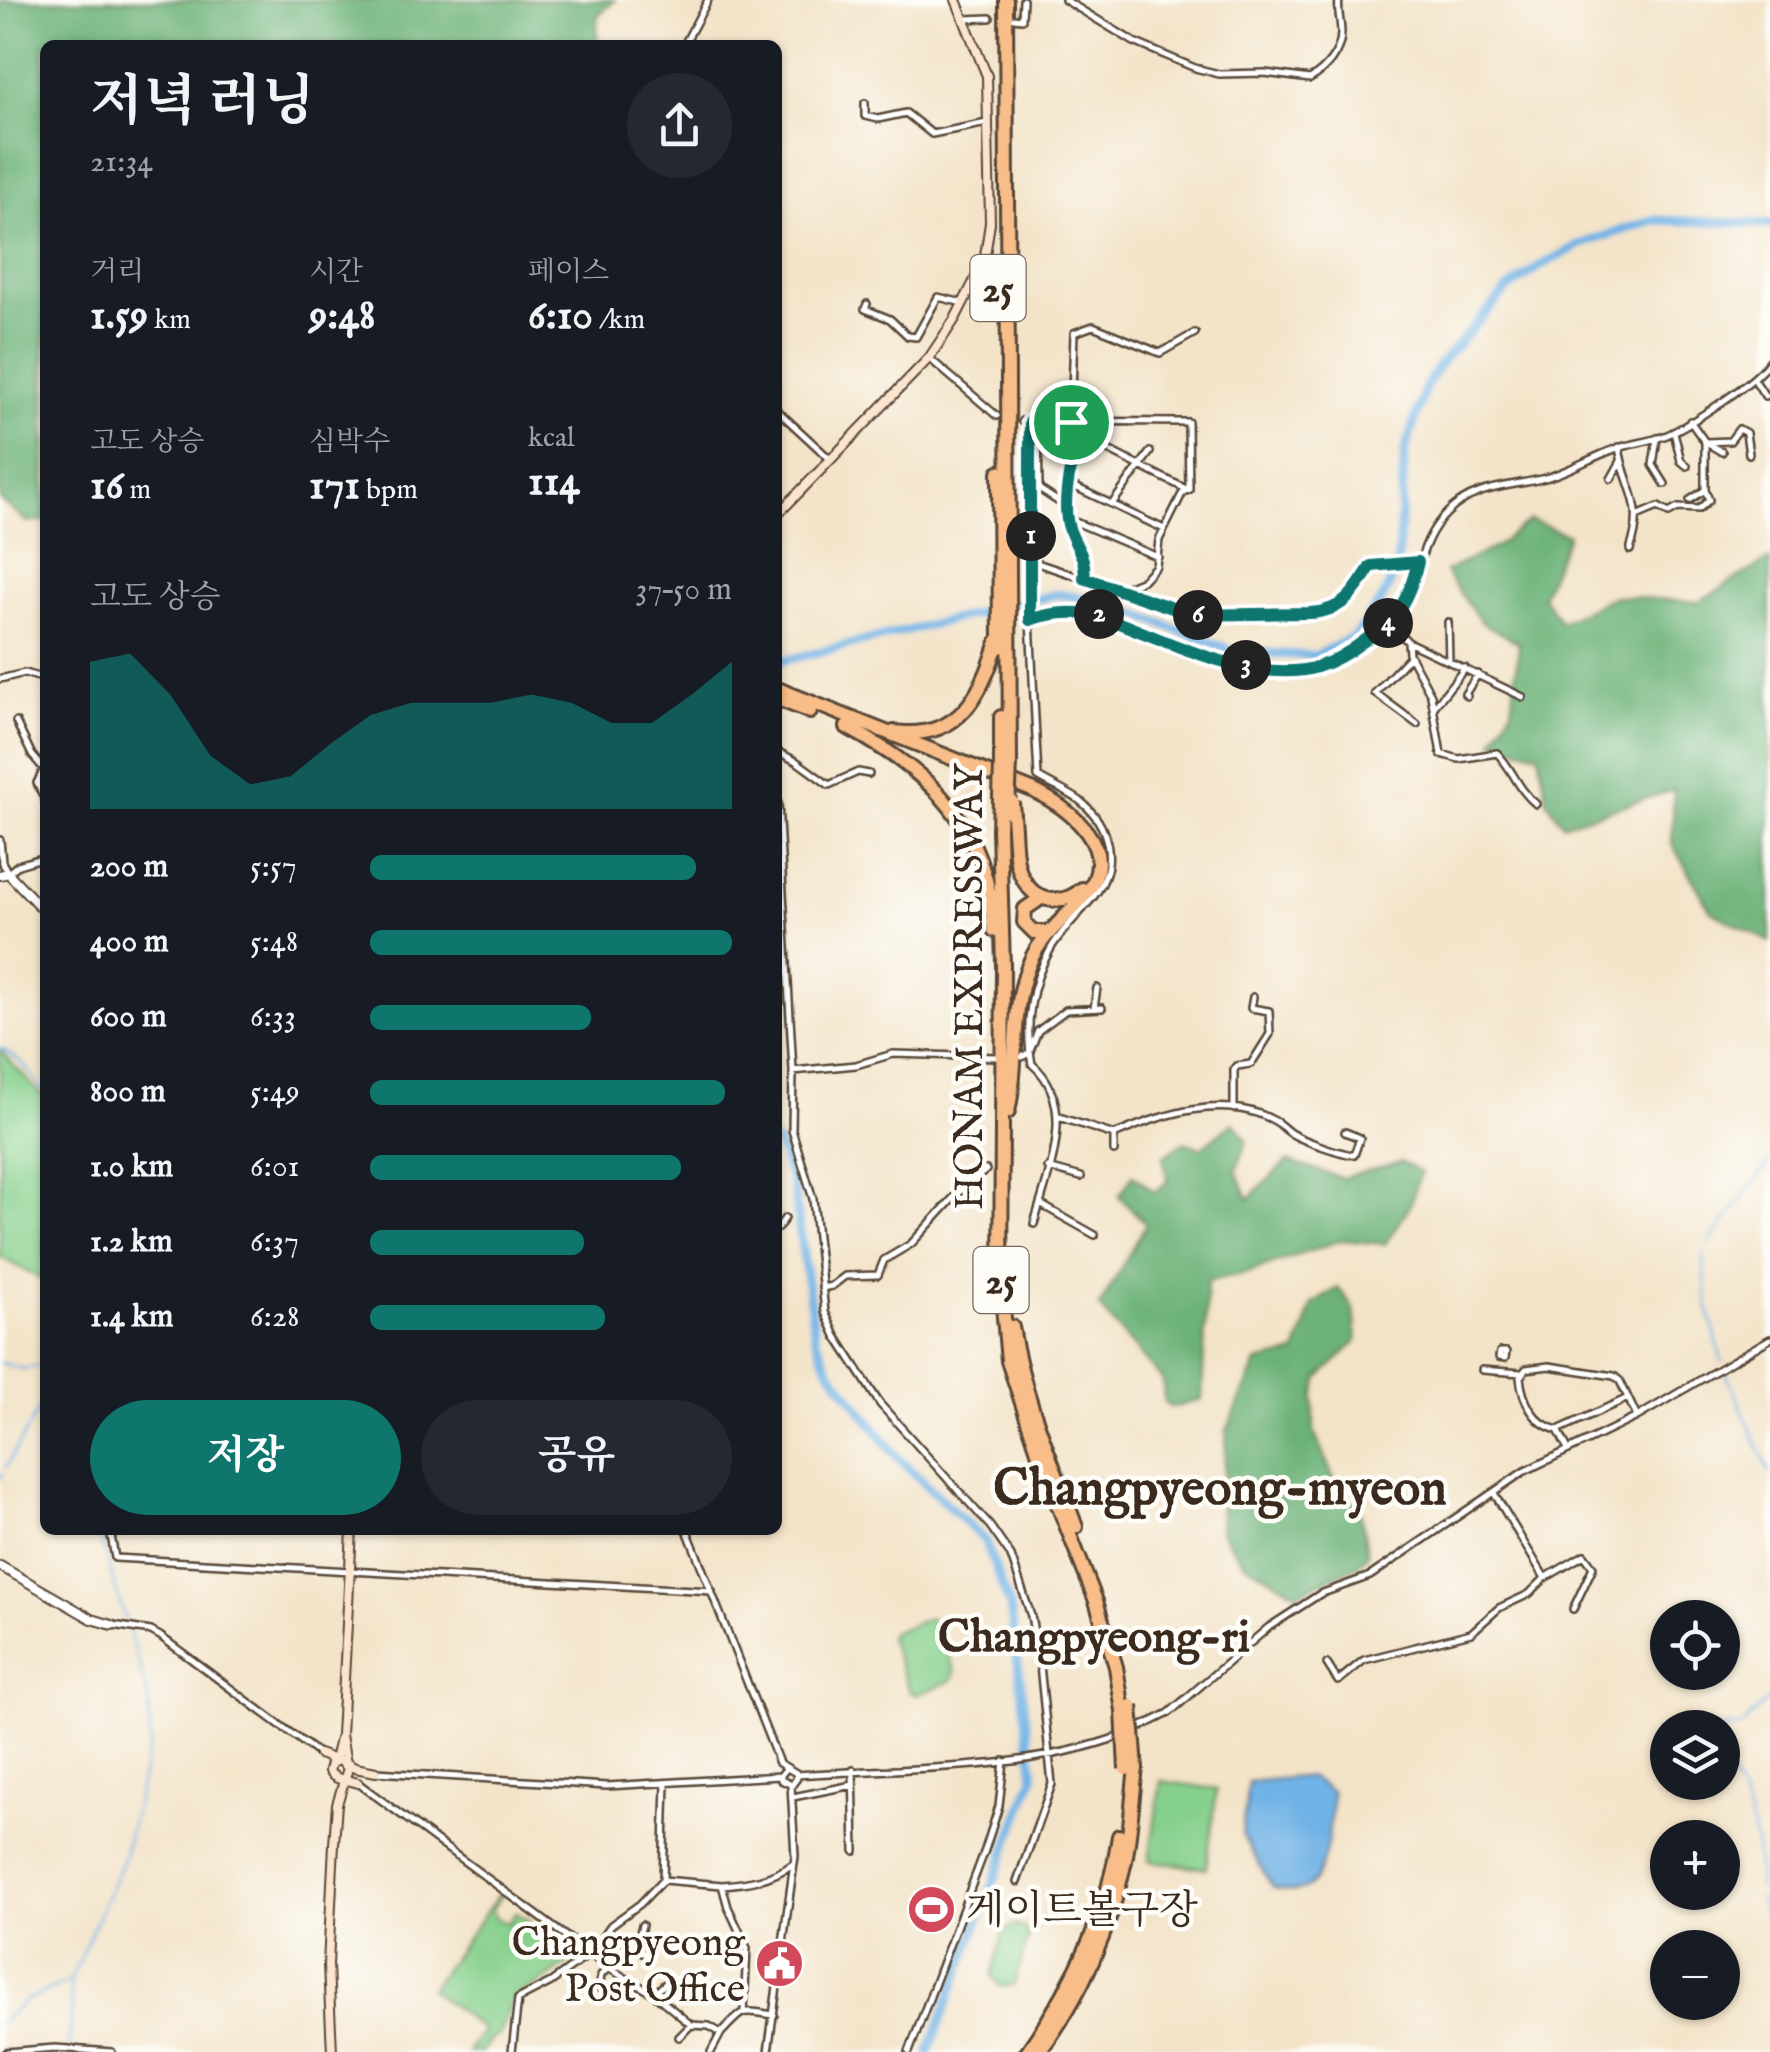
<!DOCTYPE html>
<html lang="ko">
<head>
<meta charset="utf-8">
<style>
  body { margin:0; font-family:"IM FELL English","Noto Serif KR",serif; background:#242831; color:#f1f3f6; height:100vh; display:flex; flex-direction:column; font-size:38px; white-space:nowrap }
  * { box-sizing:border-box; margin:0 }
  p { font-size:32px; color:#9ea1a6 }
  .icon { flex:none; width:55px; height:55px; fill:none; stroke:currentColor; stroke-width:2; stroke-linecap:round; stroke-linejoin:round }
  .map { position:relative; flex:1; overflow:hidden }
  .side { position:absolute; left:40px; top:40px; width:742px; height:1495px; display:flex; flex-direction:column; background:#171b24; border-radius:15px; box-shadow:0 2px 8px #0004 }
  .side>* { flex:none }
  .tools { position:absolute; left:1650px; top:1600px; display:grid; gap:20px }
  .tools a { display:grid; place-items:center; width:90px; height:90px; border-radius:50%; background:#171b24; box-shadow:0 2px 8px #0004; font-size:50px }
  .pin { position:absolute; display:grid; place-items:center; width:85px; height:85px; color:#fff; margin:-42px; border:5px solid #fff; border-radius:50%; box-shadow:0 2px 10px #0007 }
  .km { position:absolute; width:50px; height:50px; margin:-25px; border-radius:50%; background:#222; color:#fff; font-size:28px; line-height:50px; text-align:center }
  .round { display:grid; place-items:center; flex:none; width:105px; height:105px; border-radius:52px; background:#242831 }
  .summary { display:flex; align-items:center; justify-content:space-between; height:170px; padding:0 50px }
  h1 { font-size:55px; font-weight:700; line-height:75px }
  .stats { display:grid; grid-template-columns:repeat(3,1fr); gap:15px; height:170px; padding:10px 50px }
  .stats div { display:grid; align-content:center }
  .stats b { font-size:42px; font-weight:700 }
  .stats small { font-size:28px; font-weight:400 }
  .stats p { font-size:28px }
  .chart { height:280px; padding:20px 50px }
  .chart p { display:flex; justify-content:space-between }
  .chart svg { width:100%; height:180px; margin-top:10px; fill:#0f766e; opacity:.7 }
  .action { display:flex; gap:20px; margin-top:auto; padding:20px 50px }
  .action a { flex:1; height:115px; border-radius:60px; background:#0f766e; color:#fff; font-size:40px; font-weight:700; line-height:115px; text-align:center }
  .action a+a { background:#242831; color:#f1f3f6 }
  ul { padding:0 50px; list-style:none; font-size:32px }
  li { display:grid; grid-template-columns:160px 120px 1fr; align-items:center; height:75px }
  li i { height:25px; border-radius:12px; background:#0f766e }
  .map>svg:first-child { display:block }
  .green { fill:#86d08d; stroke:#607d56; stroke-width:2.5 }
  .forest { fill:#6cb278; stroke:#546e4b; stroke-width:2.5 }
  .water { fill:#71b3e6; stroke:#566e82; stroke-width:2.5 }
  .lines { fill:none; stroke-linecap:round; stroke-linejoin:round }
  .stream { stroke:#71b3e6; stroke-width:2.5 }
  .river { stroke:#71b3e6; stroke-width:9 }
  .minor-casing { stroke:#574638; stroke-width:10 }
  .tertiary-casing { stroke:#574638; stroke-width:12 }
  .secondary-casing { stroke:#574638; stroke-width:12 }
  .motorway-casing { stroke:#574638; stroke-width:18 }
  .minor { stroke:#fff; stroke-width:5 }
  .tertiary { stroke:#fff; stroke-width:8 }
  .secondary { stroke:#fce5cf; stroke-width:8 }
  .motorway { stroke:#f8bd88; stroke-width:12 }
  .motorway-bridge-casing { stroke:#574638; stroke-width:18; stroke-linecap:butt }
  .motorway-bridge { stroke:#f8bd88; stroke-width:12 }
  .route-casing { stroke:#fff; stroke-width:20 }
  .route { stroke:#0f766e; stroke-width:12 }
  .labels { text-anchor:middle; stroke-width:9; stroke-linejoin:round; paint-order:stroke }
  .shield { fill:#fdfcf7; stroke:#75695f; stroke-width:2.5 }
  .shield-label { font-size:38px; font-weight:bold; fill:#3b2a1e }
  .street-label { font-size:40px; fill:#3b2a1e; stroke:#fdfcf7 }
  .poi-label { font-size:40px; fill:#3b2a1e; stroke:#fdfcf7; text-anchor:start }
  .quarter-label { font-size:45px; font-weight:bold; fill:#3b2a1e; stroke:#fdfcf7 }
  .district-label { font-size:50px; font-weight:bold; fill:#3b2a1e; stroke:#fdfcf7 }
</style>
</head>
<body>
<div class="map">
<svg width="1770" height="2052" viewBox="0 0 1770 2052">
  <rect width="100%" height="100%" fill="#fdfcf7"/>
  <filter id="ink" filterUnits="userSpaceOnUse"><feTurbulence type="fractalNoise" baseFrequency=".01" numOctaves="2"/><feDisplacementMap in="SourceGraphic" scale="20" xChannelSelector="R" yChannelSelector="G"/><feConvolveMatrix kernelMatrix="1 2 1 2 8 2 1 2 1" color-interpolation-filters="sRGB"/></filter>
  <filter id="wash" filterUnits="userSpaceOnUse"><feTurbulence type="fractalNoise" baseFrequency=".0048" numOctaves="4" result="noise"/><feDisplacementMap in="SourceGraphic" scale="40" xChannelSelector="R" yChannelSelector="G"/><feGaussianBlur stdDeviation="2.25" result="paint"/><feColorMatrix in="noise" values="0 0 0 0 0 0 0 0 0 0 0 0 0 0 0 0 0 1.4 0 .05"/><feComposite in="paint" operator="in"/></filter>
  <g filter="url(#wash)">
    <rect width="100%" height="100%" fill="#f3e3c8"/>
    <path class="green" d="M0,1050L45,1099V1281L0,1257Z
      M929,1618L937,1622L955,1672L951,1681L916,1695L910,1692L889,1638L891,1633Z
      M1161,1781L1217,1789L1206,1868L1149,1861Z
      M500,1893L502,1895L491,1910L497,1919L508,1923L516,1912L530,1922L529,1926L577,1958L540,1983L514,1996L499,2035L492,2037L481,2052H467L483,2030L430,1989Z
      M1015,1925L1025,1929L1029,1937L1014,1985L1001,1987L992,1976L1004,1931Z"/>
    <path class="forest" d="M0,0H615L597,17V45H45V521L27,522L0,500Z
      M1530,520L1568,535L1542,596L1561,622L1614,596L1698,602L1770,559V942L1711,911L1672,844L1674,790L1563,824L1547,801L1539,754L1493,741L1512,709L1519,643L1481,622L1445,572L1497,546Z
      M1233,1122L1247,1140L1236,1171L1249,1199L1287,1161L1342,1178L1401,1162L1421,1172L1410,1206L1385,1244L1341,1240L1247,1273L1207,1281L1202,1399L1172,1408L1164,1402L1163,1381L1099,1307L1146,1224L1119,1196L1133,1175L1155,1192L1168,1181L1163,1157L1184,1142L1201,1148Z
      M1338,1288L1354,1308L1357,1341L1319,1378L1314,1398V1432L1333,1477L1360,1511L1368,1554L1357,1566L1297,1593L1243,1562L1220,1530L1227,1430L1257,1362L1296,1353L1313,1304Z"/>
    <path class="water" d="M1309,1776L1332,1792C1330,1817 1329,1889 1297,1891C1290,1892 1280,1889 1273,1888L1242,1835L1248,1782Z"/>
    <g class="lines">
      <path class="stream" d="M0,1047L23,1064L45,1093
        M1708,1244L1770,1161
        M1703,1251L1707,1303L1722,1362
        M0,1363L24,1369L45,1364
        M1725,1371L1770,1473
        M6,1467L45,1398
        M0,1478L3,1474
        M1722,1731L1727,1727H1741L1770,1697
        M1722,1766C1751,1797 1759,1848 1759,1889
        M1760,1897L1770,1936
        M0,2023L25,2001L70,1981
        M68,2052L72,2013L70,1981L123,1859L150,1743L149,1698L98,1530"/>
      <path class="river" d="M778,662L1057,594L1103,601L1233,651L1314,656L1354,637L1382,600L1397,569L1405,451L1425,389L1438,366L1507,290L1540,266L1579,245L1653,220L1770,224
        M778,1142L793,1185L815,1337L830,1370L898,1458L985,1541L1010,1607L1034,1776L929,2052"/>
    </g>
  </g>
  <g filter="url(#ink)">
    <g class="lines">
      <defs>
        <path id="minor" d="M1065,0L1134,42L1195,68L1219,74L1265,73L1310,79C1326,70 1341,52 1341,33C1341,21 1337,11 1339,0
          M1014,18L1022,19L1023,0
          M964,19L990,18
          M411,44L413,45
          M684,45L708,0
          M865,103V116L878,119L906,113L932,134L987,123
          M867,304L865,309L890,319L908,336L916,337L938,297L963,303
          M929,358L997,416
          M1754,379L1765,396
          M778,411L831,460
          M1022,421L1188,422L1189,490L1183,492L1159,540L1156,566L1143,580L1119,590
          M1071,421L1074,333L1093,326L1160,353L1195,333
          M1029,422L1031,561L1193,615L1329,612L1346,601L1371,566L1417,562
          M1087,422L1078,435L1066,518L1158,557
          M1674,432L1681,461L1687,466
          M1657,438L1653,465L1665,484
          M1705,442L1730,441L1739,429L1746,433L1749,454
          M1705,442L1722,452
          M1619,447C1625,491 1647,501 1630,550
          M1611,479L1621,461
          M1069,484L1164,529
          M1690,500L1705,490
          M1112,504L1150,452
          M1637,516L1658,507L1669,513L1678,508L1699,509L1709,500L1705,490V442L1690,421
          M1031,561L1030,620L1038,777C1051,785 1066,791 1079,800C1110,824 1119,865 1094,896C1080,914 1061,930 1050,950C1031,983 1024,1027 1032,1064C1079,1104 1048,1173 1034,1224
          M1083,578L1085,560L1072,538L1062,504L1039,489L1038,422L1078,435L1186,489
          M1030,620C1051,613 1074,610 1097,614C1113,617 1130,628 1146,634C1191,652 1243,674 1293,671C1328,669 1390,634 1406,601C1420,571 1421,538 1447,513C1474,485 1511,487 1545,478C1570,471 1592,457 1615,449C1632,443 1650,442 1667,435C1689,425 1760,380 1770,360
          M1389,622L1408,642L1523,697
          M1448,622L1449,661
          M1408,642L1409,654L1431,695L1441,754L1459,759L1497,753C1513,769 1518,790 1536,804
          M1410,656L1375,693L1417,724
          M0,679L25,673L45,679
          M1467,696L1465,694L1478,674
          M1434,707L1465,668
          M16,722L32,755L44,769L37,783L45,800
          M778,752L796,761L829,785L858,772L869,774
          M778,803L793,1071L792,1130L813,1199L825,1312L836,1336L880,1404L990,1526L1011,1556L1031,1616L1040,1665L1052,1784L1017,1882
          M0,840L2,862L8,873L18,865L45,857
          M1094,1008L1097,988
          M1022,1057L1029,1053L1038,1031L1066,1010L1102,1008
          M793,1071L856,1065L893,1054L997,1057
          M1234,1109V1070L1237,1066L1251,1064L1270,1034L1269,1011L1251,1008L1253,997
          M1059,1117L1114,1135V1151
          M1114,1135C1162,1114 1225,1093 1275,1121C1282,1125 1287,1132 1294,1135C1305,1141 1342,1154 1354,1155L1360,1138L1345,1132
          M1048,1168L1081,1177
          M1040,1204L1095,1235
          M778,1228L785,1218
          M822,1288L832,1286L845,1276L878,1275L884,1260L911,1244L957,1194L986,1170
          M1500,1352H1506L1505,1358L1499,1357Z
          M1482,1370L1521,1373
          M1558,1430C1534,1425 1522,1400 1520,1377L1526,1369L1549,1366L1614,1376L1620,1381L1637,1417
          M1568,1449L1558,1430L1628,1398
          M110,1530L115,1558L712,1591
          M687,1530L779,1763L796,1773L797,1778L792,1785L781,1780V1775L786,1769
          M1545,1578L1584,1555L1593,1567L1573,1609
          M113,1625L151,1631L160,1636L319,1754
          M1327,1664L1338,1681L1364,1660L1471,1633L1499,1608L1529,1594L1545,1578L1494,1493
          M1133,1731L1169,1713L1269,1627L1320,1594L1370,1576L1523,1472L1637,1417L1770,1339
          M853,1770L855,1851
          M376,1772L607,1786L780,1776
          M797,1775C904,1767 1020,1773 1123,1735
          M358,1783L590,1954L611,1925L640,1904L663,1880L666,1783
          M793,1797L853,1785
          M663,1880L722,1885
          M637,1945L642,1925
          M596,1958L621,1948L637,1945L648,1958
          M599,1988L601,1975L608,1968
          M654,1994L691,2025L709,2026L721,2033C745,2008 739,2010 774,2015
          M744,2011L747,1948L728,1907L722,1885C749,1883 770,1880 793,1864
          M679,2037L691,2025
          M7,2052L55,2048L112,2052
          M512,2052L518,1999L551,1982L590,1954L608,1968L654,1994L665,1984L688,1983
          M711,2052L721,2033
          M768,2052L795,1856L791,1785
          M909,2052L985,1850L999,1806L1004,1761"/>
        <path id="tertiary" d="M0,875L8,873L45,912
          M0,1566L92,1619L112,1625"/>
        <path id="secondary" d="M778,514L929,358L955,319L984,262L990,223L987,76L956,0
          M352,1530L341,1735L346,1763L355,1768L376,1772
          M319,1754L335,1760L340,1739
          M332,2052L328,1965L334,1844L337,1804L348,1768L341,1760L331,1763L329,1771C334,1781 348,1779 358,1783"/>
        <path id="motorway" d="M1006,0L1010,763
          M999,472L1000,647
          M778,689L1032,790C1070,808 1123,850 1085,895C1065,919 1039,936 1028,967C1010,1013 1019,1064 1008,1112
          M778,699L810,712
          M1001,717V763
          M847,727C934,775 987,826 994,930
          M894,732C959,741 982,695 998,641
          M1014,829C1015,845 1015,863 1022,877C1035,903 1062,907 1082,889
          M999,830L1003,966L1001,1285L1008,1361L1045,1472L1096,1601L1116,1667L1123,1711
          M1041,898L1025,909L1024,922L1034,932H1048
          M1012,1327C1023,1396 1052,1462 1076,1527
          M1027,2052C1073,1987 1108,1916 1119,1836
          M1039,2052C1081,1997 1110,1929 1125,1861C1131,1831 1132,1798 1136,1768"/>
      </defs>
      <use href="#minor" class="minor-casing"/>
      <use href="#tertiary" class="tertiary-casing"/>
      <use href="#secondary" class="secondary-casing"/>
      <use href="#motorway" class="motorway-casing"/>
      <use href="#minor" class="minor"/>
      <use href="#tertiary" class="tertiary"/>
      <use href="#secondary" class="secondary"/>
      <use href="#motorway" class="motorway"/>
      <defs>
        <path id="motorway-bridge" d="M1012,802L1014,829
          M1008,811L1010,763
          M999,830L1001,763
          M1131,1706L1136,1768
          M1123,1711L1126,1769"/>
      </defs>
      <use href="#motorway-bridge" class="motorway-bridge-casing"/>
      <use href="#motorway-bridge" class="motorway-bridge"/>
    </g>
  </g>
  <g class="lines" filter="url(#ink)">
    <defs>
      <path id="route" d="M1030,422H1087C1073,442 1063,495 1067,520C1070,542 1088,554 1084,578L1193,615L1310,613C1344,611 1354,593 1371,566L1418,562C1408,602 1398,617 1364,641C1351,651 1333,662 1317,667C1269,682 1198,655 1154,637C1108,619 1080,603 1030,620Z"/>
    </defs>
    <use href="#route" class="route-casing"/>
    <use href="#route" class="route"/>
  </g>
  <defs>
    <symbol id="stadium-disc" viewBox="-11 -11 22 22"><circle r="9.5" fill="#d1495b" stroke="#fdfcf7"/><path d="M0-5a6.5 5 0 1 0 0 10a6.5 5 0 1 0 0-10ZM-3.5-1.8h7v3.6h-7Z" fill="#fff"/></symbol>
    <symbol id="civic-disc" viewBox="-11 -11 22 22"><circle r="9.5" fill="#d1495b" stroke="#fdfcf7"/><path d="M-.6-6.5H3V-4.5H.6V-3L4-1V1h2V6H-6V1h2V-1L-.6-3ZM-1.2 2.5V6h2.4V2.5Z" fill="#fff"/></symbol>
  </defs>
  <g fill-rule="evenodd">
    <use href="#stadium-disc" x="904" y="1882" width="55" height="55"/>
    <use href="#civic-disc" x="752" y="1936" width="55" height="55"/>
  </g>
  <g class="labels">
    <g class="shield">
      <rect x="970.5" y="255" width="55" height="66" rx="8"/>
      <rect x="973.5" y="1247" width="55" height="66" rx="8"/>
    </g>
    <g class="shield-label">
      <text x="998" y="301">25</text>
      <text x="1001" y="1293">25</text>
    </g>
    <g class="street-label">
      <text transform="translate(968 987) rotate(-90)" y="14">HONAM EXPRESSWAY</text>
    </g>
    <g class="poi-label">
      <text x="966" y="1923">게이트볼구장</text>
      <text x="745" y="1955" text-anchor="end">Changpyeong<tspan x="745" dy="46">Post Office</tspan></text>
    </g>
    <g class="quarter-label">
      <text x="1094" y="1651">Changpyeong-ri</text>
    </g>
    <g class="district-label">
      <text x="1220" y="1504">Changpyeong-myeon</text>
    </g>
  </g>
</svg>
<div class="tools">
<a><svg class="icon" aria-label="locate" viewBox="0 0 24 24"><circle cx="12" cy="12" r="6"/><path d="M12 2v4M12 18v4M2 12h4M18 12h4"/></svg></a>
<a><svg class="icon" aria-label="layers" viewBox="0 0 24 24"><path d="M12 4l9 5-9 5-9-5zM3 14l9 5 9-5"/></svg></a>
<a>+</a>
<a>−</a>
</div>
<div class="pin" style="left:1071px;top:422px;background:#1e9e55"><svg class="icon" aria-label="arrive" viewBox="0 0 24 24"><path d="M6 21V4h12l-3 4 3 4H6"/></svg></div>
<b class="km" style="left:1031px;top:536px">1</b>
<b class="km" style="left:1099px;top:614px">2</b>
<b class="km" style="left:1246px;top:665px">3</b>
<b class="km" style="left:1388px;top:623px">4</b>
<b class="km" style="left:1198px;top:615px">6</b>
<section class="side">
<div class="summary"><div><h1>저녁 러닝</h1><p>21:34</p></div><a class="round"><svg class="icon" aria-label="share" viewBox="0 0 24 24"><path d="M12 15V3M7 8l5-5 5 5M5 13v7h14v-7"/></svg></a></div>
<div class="stats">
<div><p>거리</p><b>1.59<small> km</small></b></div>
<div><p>시간</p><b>9:48</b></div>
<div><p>페이스</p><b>6:10<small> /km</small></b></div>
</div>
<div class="stats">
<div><p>고도 상승</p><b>16<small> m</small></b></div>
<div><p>심박수</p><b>171<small> bpm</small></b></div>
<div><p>kcal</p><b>114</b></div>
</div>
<div class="chart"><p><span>고도 상승</span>37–50 m</p>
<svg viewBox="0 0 160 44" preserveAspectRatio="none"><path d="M0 44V8L10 6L20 16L30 31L40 38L50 36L60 28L70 21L80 18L90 18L100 18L110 16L120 18L130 23L140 23L150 16L160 8V44z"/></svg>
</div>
<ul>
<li><b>200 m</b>5:57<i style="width:90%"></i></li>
<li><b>400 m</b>5:48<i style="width:100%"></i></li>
<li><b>600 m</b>6:33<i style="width:61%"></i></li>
<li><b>800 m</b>5:49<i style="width:98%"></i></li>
<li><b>1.0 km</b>6:01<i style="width:86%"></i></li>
<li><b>1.2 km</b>6:37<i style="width:59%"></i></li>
<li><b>1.4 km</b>6:28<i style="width:65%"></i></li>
</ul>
<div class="action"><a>저장</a><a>공유</a></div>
</section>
</div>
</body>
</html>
